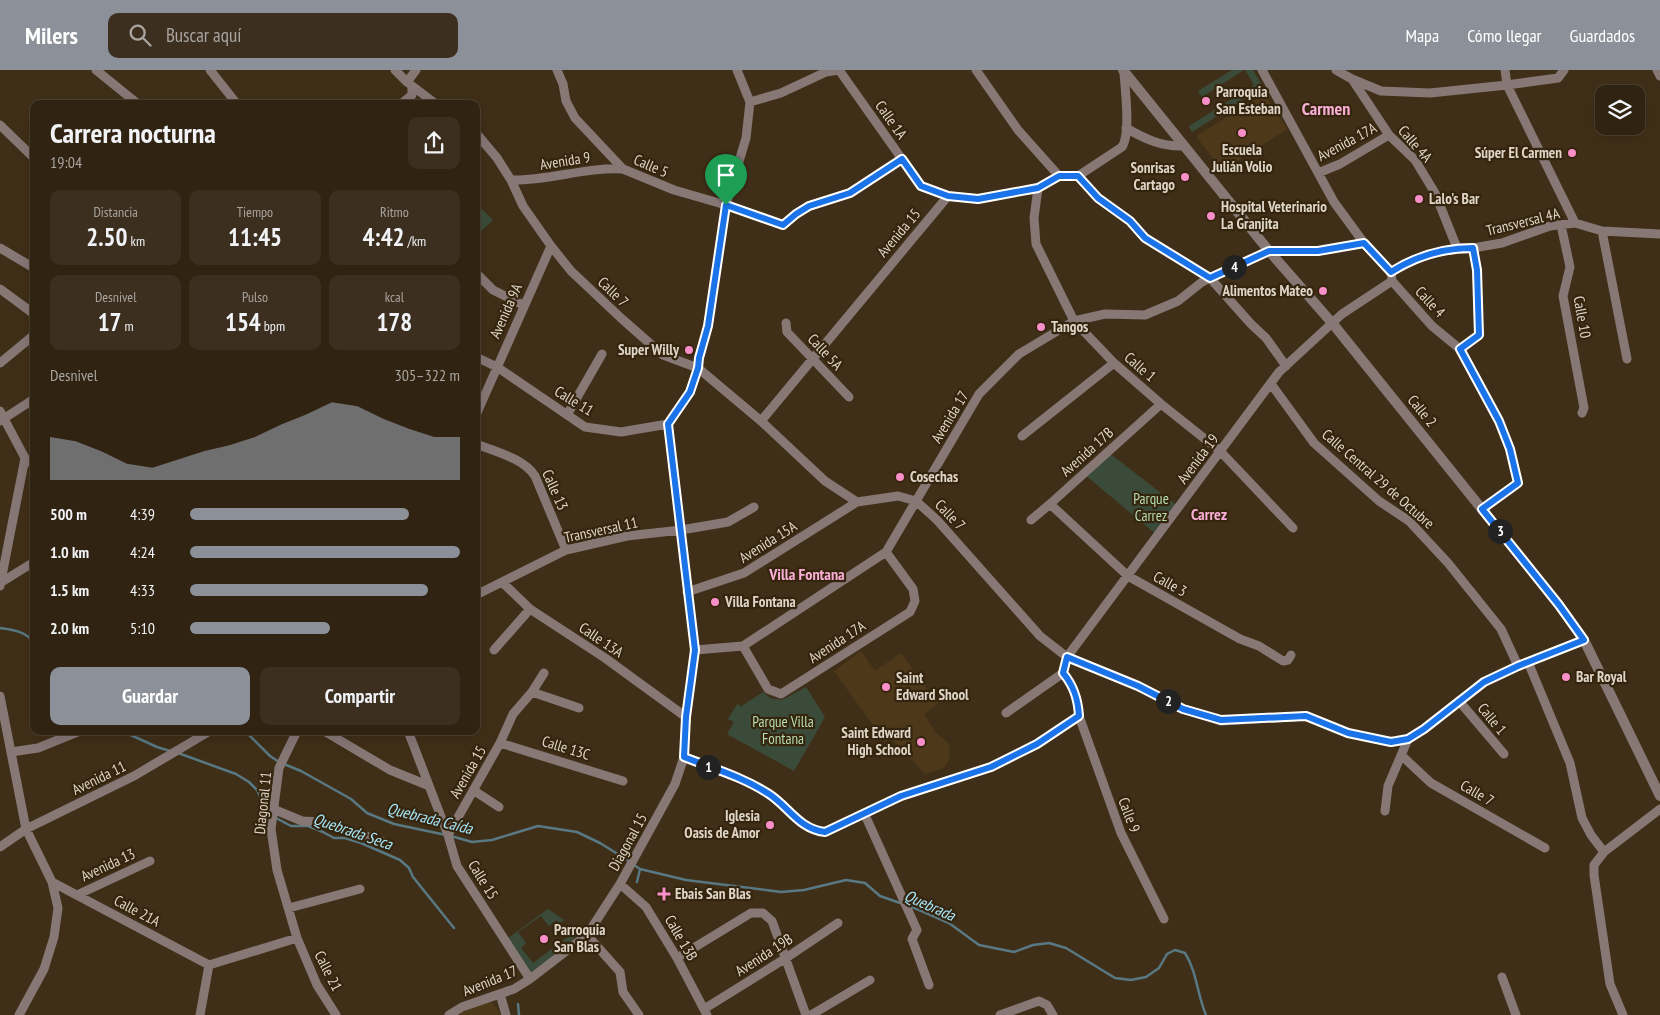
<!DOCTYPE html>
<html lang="es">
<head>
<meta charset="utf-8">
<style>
  body { margin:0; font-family:"PT Sans Narrow",sans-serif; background:#3c2f20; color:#f1f3f6; height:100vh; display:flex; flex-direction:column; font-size:19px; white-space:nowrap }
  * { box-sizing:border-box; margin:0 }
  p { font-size:16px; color:#a8a49f }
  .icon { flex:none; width:28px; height:28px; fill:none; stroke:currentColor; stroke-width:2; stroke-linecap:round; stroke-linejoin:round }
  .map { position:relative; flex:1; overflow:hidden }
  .details { position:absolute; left:30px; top:30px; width:450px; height:635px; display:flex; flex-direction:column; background:#302312; border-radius:10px; box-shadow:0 5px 20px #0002,0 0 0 1px #4b4032 }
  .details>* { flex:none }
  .controls { position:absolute; left:1595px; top:15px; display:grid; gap:10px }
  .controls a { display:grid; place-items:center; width:50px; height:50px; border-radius:10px; background:#302312; box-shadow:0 5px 20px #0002,0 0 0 1px #4b4032; font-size:25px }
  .pin { position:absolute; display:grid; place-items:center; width:42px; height:42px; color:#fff; margin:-51px -21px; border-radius:50% 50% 50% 0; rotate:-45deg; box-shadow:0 0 5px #0007 }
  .pin .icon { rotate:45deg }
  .km { position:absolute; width:25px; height:25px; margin:-12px; border-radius:50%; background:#222; color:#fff; font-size:14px; line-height:25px; text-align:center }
  .round { display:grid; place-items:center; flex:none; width:52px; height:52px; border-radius:10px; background:#3c2f20 }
  .head { display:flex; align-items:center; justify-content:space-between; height:85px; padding:0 20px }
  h1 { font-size:28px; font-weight:600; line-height:38px }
  .metrics { display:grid; grid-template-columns:repeat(3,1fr); gap:8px; height:85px; padding:5px 20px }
  .metrics div { display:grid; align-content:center; border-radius:10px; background:#3c2f20; text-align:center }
  .metrics b { font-size:25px; font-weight:600 }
  .metrics small { font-size:14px; font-weight:400 }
  .metrics p { font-size:14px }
  .chart { height:140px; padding:10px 20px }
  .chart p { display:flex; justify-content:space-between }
  .chart svg { width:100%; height:90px; margin-top:5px; fill:#8c9099; opacity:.7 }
  .cta { display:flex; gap:10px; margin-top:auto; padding:10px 20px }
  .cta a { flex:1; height:58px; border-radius:10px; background:#8c9099; color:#fff; font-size:20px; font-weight:600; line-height:58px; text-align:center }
  .cta a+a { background:#3c2f20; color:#f1f3f6 }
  ul { padding:0 20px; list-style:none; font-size:16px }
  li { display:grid; grid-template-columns:80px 60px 1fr; align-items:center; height:38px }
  li i { height:12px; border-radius:6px; background:#8c9099 }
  header { display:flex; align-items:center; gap:30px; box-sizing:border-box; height:70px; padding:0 25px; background:#8c9099; color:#fff }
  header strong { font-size:24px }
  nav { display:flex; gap:28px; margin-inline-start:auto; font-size:18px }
  .search { width:350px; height:45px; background:#3c2f20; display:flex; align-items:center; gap:12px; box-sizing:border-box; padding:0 18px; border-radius:10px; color:#a8a49f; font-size:19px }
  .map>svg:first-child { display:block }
  .built { fill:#4d381a }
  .green { fill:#3b4b39 }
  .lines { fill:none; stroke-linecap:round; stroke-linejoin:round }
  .stream { stroke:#587983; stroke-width:2.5 }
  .minor { stroke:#877876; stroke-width:9 }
  .tertiary { stroke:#877876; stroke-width:10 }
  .route-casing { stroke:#fff; stroke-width:10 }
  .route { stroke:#1a73e8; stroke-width:6 }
  .poi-dot { fill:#f98fc8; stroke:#35250e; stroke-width:2 }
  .labels { text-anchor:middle; stroke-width:4.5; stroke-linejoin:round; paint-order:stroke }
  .poi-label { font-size:15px; font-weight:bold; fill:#dfd5c7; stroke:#35250e; text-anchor:start }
  .street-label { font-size:15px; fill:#dfd5c7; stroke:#35250e }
  .park-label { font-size:15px; fill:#b7dcb1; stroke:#35250e }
  .neighbourhood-label { font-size:16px; font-weight:bold; fill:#faafd6; stroke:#35250e }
  .water-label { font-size:16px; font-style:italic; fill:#a6e6fb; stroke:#35250e }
  .quarter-label { font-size:18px; font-weight:bold; fill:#faafd6; stroke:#35250e }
</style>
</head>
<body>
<header>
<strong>Milers</strong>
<div class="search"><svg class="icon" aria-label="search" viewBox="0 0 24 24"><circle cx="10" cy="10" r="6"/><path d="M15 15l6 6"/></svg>Buscar aquí</div>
<nav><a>Mapa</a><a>Cómo llegar</a><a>Guardados</a></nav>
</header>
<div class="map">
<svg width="1660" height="945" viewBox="0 0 1660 945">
  <rect width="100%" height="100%" fill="#402f18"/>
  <path class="built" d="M1265,24L1287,59L1222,101L1196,66Z
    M861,581L875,601L901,583L938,634L924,644L935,662L949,674L950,688L944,698L925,704L891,668L885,672L834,601Z
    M489,931L496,937L501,945H461L460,943Z"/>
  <path class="green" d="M1232,0H1244L1202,27L1198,21Z
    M1245,0H1253L1263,17L1192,62L1189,56L1254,15Z
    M476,136L483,140L493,150L476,166Z
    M1108,382L1179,437L1158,466L1084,404Z
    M806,617L825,647L794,701L727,664L734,652L728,649L738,633L740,637L763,622L770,628L782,630Z
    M548,839L564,850L559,854L557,850L549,856L541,846L518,862L526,873L521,878L533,893L572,864L567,857L569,855L582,862L531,904L507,869Z"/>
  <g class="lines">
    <path class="stream" d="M0,558C14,560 24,561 34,572
      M122,661L157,677L170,681
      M245,661L270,686L279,692
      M178,683L236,704L249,712L257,720L268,741L272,744
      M284,694L301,701L351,729L367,743L394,754L446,765
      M276,748L291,756H308L323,762L334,768H345L361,773L400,790L409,798L413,807L454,858
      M451,766L472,772L492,770L538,756L577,762L600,773L629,791
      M634,795L640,799L637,812
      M640,799L686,810L781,822L804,820L846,810L865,813L880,826L903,834
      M910,836L949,853L979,875L1014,882L1033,875L1049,873L1066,878L1115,908L1131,910L1146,907L1159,898L1167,884L1175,880L1185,883C1197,902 1197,924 1206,945
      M518,934L519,945"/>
    <path class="minor" d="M96,0L138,34
      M210,0L237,34
      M395,0L407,12L436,34
      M557,0L563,14L566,31L575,48L623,99L674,120L726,135L783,155L796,144L809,136L850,123L902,89
      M839,0L921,116L948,126
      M976,0L1018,60L1059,106
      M1262,0L1334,132L1364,173L1391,202L1392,211L1432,256L1460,279L1499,351L1510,379L1518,413L1483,439
      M1336,0L1352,9L1389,65L1415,90L1435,123L1457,178
      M1505,0L1507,15L1575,153
      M1657,0L1660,6
      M1352,9L1381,21L1430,23L1507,15L1558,8L1564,0
      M407,12L416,0
      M750,32L781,23L826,2L839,0
      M401,34L412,25V16
      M0,55L34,88
      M1126,58C1145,69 1162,77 1184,76
      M476,63L497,88L511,110L523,136L551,176L571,201L622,249L663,285L698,298L761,351L825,411L857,432L898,426L916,431L937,450L1040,566L1067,587L1139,616L1183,639L1221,651L1306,646L1348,663L1376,669L1391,672L1408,669
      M1318,103L1340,94L1389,65
      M1078,106L1098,128L1130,151L1145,168L1210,208L1251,254L1266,268L1286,296
      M511,110C548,111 585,97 623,99
      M1038,118L1034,148L1036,174L1074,251L1114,293L1161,334L1220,381L1293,458
      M1561,155L1570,197L1563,226L1584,338L1582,343
      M1602,161L1627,289
      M0,178L34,198
      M1391,202L1423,186L1457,178H1473L1502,173L1550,156L1575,153L1602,161L1660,164
      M476,203L493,220L523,235
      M0,219L34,244
      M786,253L787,262L849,327
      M1460,279L1479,265L1477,200L1473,178
      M476,287L497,297L585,357L621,362L668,354
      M0,293L34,265
      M1271,314L1314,373L1379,431L1409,451L1448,493L1501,559L1518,596
      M0,341L25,388L34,395
      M476,345L551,176
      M567,345L602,284
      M0,351L34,329
      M761,351L948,126L978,129L1038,118L1059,106H1078L1122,77C1131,63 1125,20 1124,2
      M668,354L690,322L698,298L699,288L708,256L726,135L746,68L750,32L737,0
      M1022,366L1114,293
      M476,374C496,382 523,388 535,406L566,480
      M1050,434L1128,506L1240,569L1259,576L1283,591L1288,590L1291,585
      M1031,450L1050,434L1161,334
      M0,513L34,492
      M503,513L530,539L605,588L686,647
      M0,516L25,388
      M687,522L744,503L857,432
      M476,525L566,480L627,466L681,460L728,452L754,437
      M743,576L768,619L781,624L910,542L915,531L913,519L886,482
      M494,580L530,539
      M695,580L743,576L886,482L979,324L1019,284L1074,251L1105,244L1145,245L1178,231L1202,212L1269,181H1318L1364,173
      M1528,592L1570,693L1582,748L1591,765L1604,782
      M1063,603C1074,616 1078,629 1079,646L1121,763L1164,849
      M532,622L579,638
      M0,626L26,759L52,812L58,838L54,867L44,899L19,945
      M1459,631L1504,684
      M1006,643L1063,603L1067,587L1279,302L1342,244L1392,211
      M297,661L279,698L271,759L277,800L297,868L317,915L336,945
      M324,661L390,700L427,715
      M408,661L448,765L457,796L530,909
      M500,673L623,711
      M11,682L38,678L80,661
      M1401,685L1431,713L1545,778
      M684,687C712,698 743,707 769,724C789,737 799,758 825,762L901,726L991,697L1037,674L1079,646
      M473,720L499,737
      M273,739L302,751L323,752L384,772
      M1385,741L1388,716L1408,669L1424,659L1484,612L1518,596L1584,570
      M865,745L917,860L912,869L929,915
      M448,765L500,673L513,644L532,622L544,603
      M0,777L26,759L134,706L210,661
      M52,812L209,895
      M620,814L646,837L677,888L707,945
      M77,825L150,791
      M289,838L360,819
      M587,865L620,902L623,922L639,945
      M677,888L751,843H763L772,851L806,945
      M209,895L297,868
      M1502,907L1516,945
      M500,924L506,945
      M704,939L786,888L838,853
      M200,945L209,895
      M449,945L462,937L514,919L530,909L587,865L620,814L675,714L684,687L686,647L695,580L668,354
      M811,945L870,910
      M1000,945L1039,931L1047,935L1053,945
      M1623,945L1610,914L1594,805V795L1604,782L1660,739"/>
    <path class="tertiary" d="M1123,0L1269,181L1333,254L1559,535L1584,570L1660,726"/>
  </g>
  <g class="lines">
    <defs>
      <path id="route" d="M902,89L921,116L948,126L978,129L1038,118L1059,106H1078L1098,128L1130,151L1145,168L1210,208L1269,181H1318L1364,173L1391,202C1416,186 1444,178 1473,178L1477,200L1479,265L1460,279L1499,351L1510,379L1518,413L1482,439L1559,535L1584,570L1518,596L1484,612L1424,659L1408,669L1391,672L1348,663L1306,646L1221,650L1183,639L1138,616L1067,587L1063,603C1074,616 1078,629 1079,646L1037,674L991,697L901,726L825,762C799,759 789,737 769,724C743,707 712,698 684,687L686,647L695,580L668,354L690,322L698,298L699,288L708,256L726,135L783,155L796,144L809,136L850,123Z"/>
    </defs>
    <use href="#route" class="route-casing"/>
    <use href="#route" class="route"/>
  </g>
  <g class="poi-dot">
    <circle cx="1206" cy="31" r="5"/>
    <circle cx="1242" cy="63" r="5"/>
    <circle cx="1572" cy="83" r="5"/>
    <circle cx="1185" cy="107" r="5"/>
    <circle cx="1419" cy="129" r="5"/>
    <circle cx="1211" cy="146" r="5"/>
    <circle cx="1323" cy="221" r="5"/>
    <circle cx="1041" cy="257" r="5"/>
    <circle cx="689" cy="280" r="5"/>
    <circle cx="900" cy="407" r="5"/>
    <circle cx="715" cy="532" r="5"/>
    <circle cx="1566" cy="607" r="5"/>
    <circle cx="886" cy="617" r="5"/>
    <circle cx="921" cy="672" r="5"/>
    <circle cx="770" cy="755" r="5"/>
    <path d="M661.5 816.5h5v5h5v5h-5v5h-5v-5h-5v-5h5z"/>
    <circle cx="544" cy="869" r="5"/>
  </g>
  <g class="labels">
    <g class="poi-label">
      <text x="1216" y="27">Parroquia<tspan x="1216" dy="17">San Esteban</tspan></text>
      <text x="1242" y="85" text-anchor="middle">Escuela<tspan x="1242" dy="17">Julián Volio</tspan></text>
      <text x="1562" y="88" text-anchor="end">Súper El Carmen</text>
      <text x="1175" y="103" text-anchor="end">Sonrisas<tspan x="1175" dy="17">Cartago</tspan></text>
      <text x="1429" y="134">Lalo's Bar</text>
      <text x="1221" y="142">Hospital Veterinario<tspan x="1221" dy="17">La Granjita</tspan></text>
      <text x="1313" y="226" text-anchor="end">Alimentos Mateo</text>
      <text x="1051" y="262">Tangos</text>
      <text x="679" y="285" text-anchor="end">Super Willy</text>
      <text x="910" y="412">Cosechas</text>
      <text x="725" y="537">Villa Fontana</text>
      <text x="1576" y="612">Bar Royal</text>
      <text x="896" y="613">Saint<tspan x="896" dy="17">Edward Shool</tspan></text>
      <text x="911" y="668" text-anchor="end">Saint Edward<tspan x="911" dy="17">High School</tspan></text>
      <text x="760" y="751" text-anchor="end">Iglesia<tspan x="760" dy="17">Oasis de Amor</tspan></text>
      <text x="675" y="829">Ebais San Blas</text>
      <text x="554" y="865">Parroquia<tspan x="554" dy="17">San Blas</tspan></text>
    </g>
    <g class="street-label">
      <text transform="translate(891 50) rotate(55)" y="5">Calle 1A</text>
      <text transform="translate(1347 72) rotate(-28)" y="5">Avenida 17A</text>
      <text transform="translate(1415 74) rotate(49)" y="5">Calle 4A</text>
      <text transform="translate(565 91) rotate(-9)" y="5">Avenida 9</text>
      <text transform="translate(651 96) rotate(23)" y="5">Calle 5</text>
      <text transform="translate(1523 152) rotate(-14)" y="5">Transversal 4A</text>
      <text transform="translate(899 163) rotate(-50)" y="5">Avenida 15</text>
      <text transform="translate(613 222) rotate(44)" y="5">Calle 7</text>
      <text transform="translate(1430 232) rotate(47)" y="5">Calle 4</text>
      <text transform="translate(506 241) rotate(-66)" y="5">Avenida 9A</text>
      <text transform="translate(1582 247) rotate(80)" y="5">Calle 10</text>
      <text transform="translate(825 282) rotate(47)" y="5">Calle 5A</text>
      <text transform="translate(1140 297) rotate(41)" y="5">Calle 1</text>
      <text transform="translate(574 331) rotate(31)" y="5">Calle 11</text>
      <text transform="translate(1422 341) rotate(51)" y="5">Calle 2</text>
      <text transform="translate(950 347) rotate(-59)" y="5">Avenida 17</text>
      <text transform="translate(1087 382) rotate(-42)" y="5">Avenida 17B</text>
      <text transform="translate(1198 389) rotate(-53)" y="5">Avenida 19</text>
      <text transform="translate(1378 409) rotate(41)" y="5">Calle Central 29 de Octubre</text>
      <text transform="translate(555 420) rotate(66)" y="5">Calle 13</text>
      <text transform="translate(950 445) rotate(46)" y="5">Calle 7</text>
      <text transform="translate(601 460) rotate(-12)" y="5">Transversal 11</text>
      <text transform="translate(768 472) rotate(-32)" y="5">Avenida 15A</text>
      <text transform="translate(1170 514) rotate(29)" y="5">Calle 3</text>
      <text transform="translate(601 570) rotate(34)" y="5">Calle 13A</text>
      <text transform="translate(837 572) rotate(-33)" y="5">Avenida 17A</text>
      <text transform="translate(1492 649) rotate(50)" y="5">Calle 1</text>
      <text transform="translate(566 678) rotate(17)" y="5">Calle 13C</text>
      <text transform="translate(468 702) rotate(-60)" y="5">Avenida 15</text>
      <text transform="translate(99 708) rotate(-26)" y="5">Avenida 11</text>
      <text transform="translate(1477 723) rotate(30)" y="5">Calle 7</text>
      <text transform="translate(263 733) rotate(-84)" y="5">Diagonal 11</text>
      <text transform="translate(1129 745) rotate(69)" y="5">Calle 9</text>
      <text transform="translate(628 772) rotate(-61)" y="5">Diagonal 15</text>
      <text transform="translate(108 795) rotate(-25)" y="5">Avenida 13</text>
      <text transform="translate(483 810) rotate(58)" y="5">Calle 15</text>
      <text transform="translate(137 841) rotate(28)" y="5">Calle 21A</text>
      <text transform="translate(681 868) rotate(60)" y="5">Calle 13B</text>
      <text transform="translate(764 885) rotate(-33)" y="5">Avenida 19B</text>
      <text transform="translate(328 901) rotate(63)" y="5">Calle 21</text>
      <text transform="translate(490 911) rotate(-22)" y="5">Avenida 17</text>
    </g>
    <g class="park-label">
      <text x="1151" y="434">Parque<tspan x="1151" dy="17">Carrez</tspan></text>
      <text x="783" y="657">Parque Villa<tspan x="783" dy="17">Fontana</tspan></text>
    </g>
    <g class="neighbourhood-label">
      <text x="1209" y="450">Carrez</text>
      <text x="807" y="510">Villa Fontana</text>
    </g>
    <g class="water-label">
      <text transform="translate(430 748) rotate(14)" y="6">Quebrada Caída</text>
      <text transform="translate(353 761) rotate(19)" y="6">Quebrada Seca</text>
      <text transform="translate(930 835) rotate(24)" y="6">Quebrada</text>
    </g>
    <g class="quarter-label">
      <text x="1326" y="45">Carmen</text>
    </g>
  </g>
</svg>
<div class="controls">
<a><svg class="icon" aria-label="layers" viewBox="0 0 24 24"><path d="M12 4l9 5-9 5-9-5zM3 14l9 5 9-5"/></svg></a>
</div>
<div class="pin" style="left:726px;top:135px;background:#1e9e55"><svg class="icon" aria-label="arrive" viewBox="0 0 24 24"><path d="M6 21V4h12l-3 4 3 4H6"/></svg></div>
<b class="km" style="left:708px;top:697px">1</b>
<b class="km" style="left:1168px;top:631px">2</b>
<b class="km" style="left:1500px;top:461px">3</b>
<b class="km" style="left:1234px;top:197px">4</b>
<section class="details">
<div class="head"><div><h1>Carrera nocturna</h1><p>19:04</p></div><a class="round"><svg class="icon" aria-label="share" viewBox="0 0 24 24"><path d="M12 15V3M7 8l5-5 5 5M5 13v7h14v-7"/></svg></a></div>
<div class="metrics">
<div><p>Distancia</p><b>2.50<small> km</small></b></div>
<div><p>Tiempo</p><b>11:45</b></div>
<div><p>Ritmo</p><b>4:42<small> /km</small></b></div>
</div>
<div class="metrics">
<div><p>Desnivel</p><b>17<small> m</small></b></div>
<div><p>Pulso</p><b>154<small> bpm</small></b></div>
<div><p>kcal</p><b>178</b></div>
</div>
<div class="chart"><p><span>Desnivel</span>305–322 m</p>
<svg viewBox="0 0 160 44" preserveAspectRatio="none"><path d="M0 44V23L10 25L20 30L30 36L40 38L50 34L60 30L70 27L80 23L90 17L100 12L110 6L120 8L130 14L140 19L150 23L160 23V44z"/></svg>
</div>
<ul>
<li><b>500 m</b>4:39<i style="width:81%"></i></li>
<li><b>1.0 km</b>4:24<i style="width:100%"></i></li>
<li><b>1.5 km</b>4:33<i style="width:88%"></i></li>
<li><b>2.0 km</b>5:10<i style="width:52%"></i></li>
</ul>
<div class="cta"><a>Guardar</a><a>Compartir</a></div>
</section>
</div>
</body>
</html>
